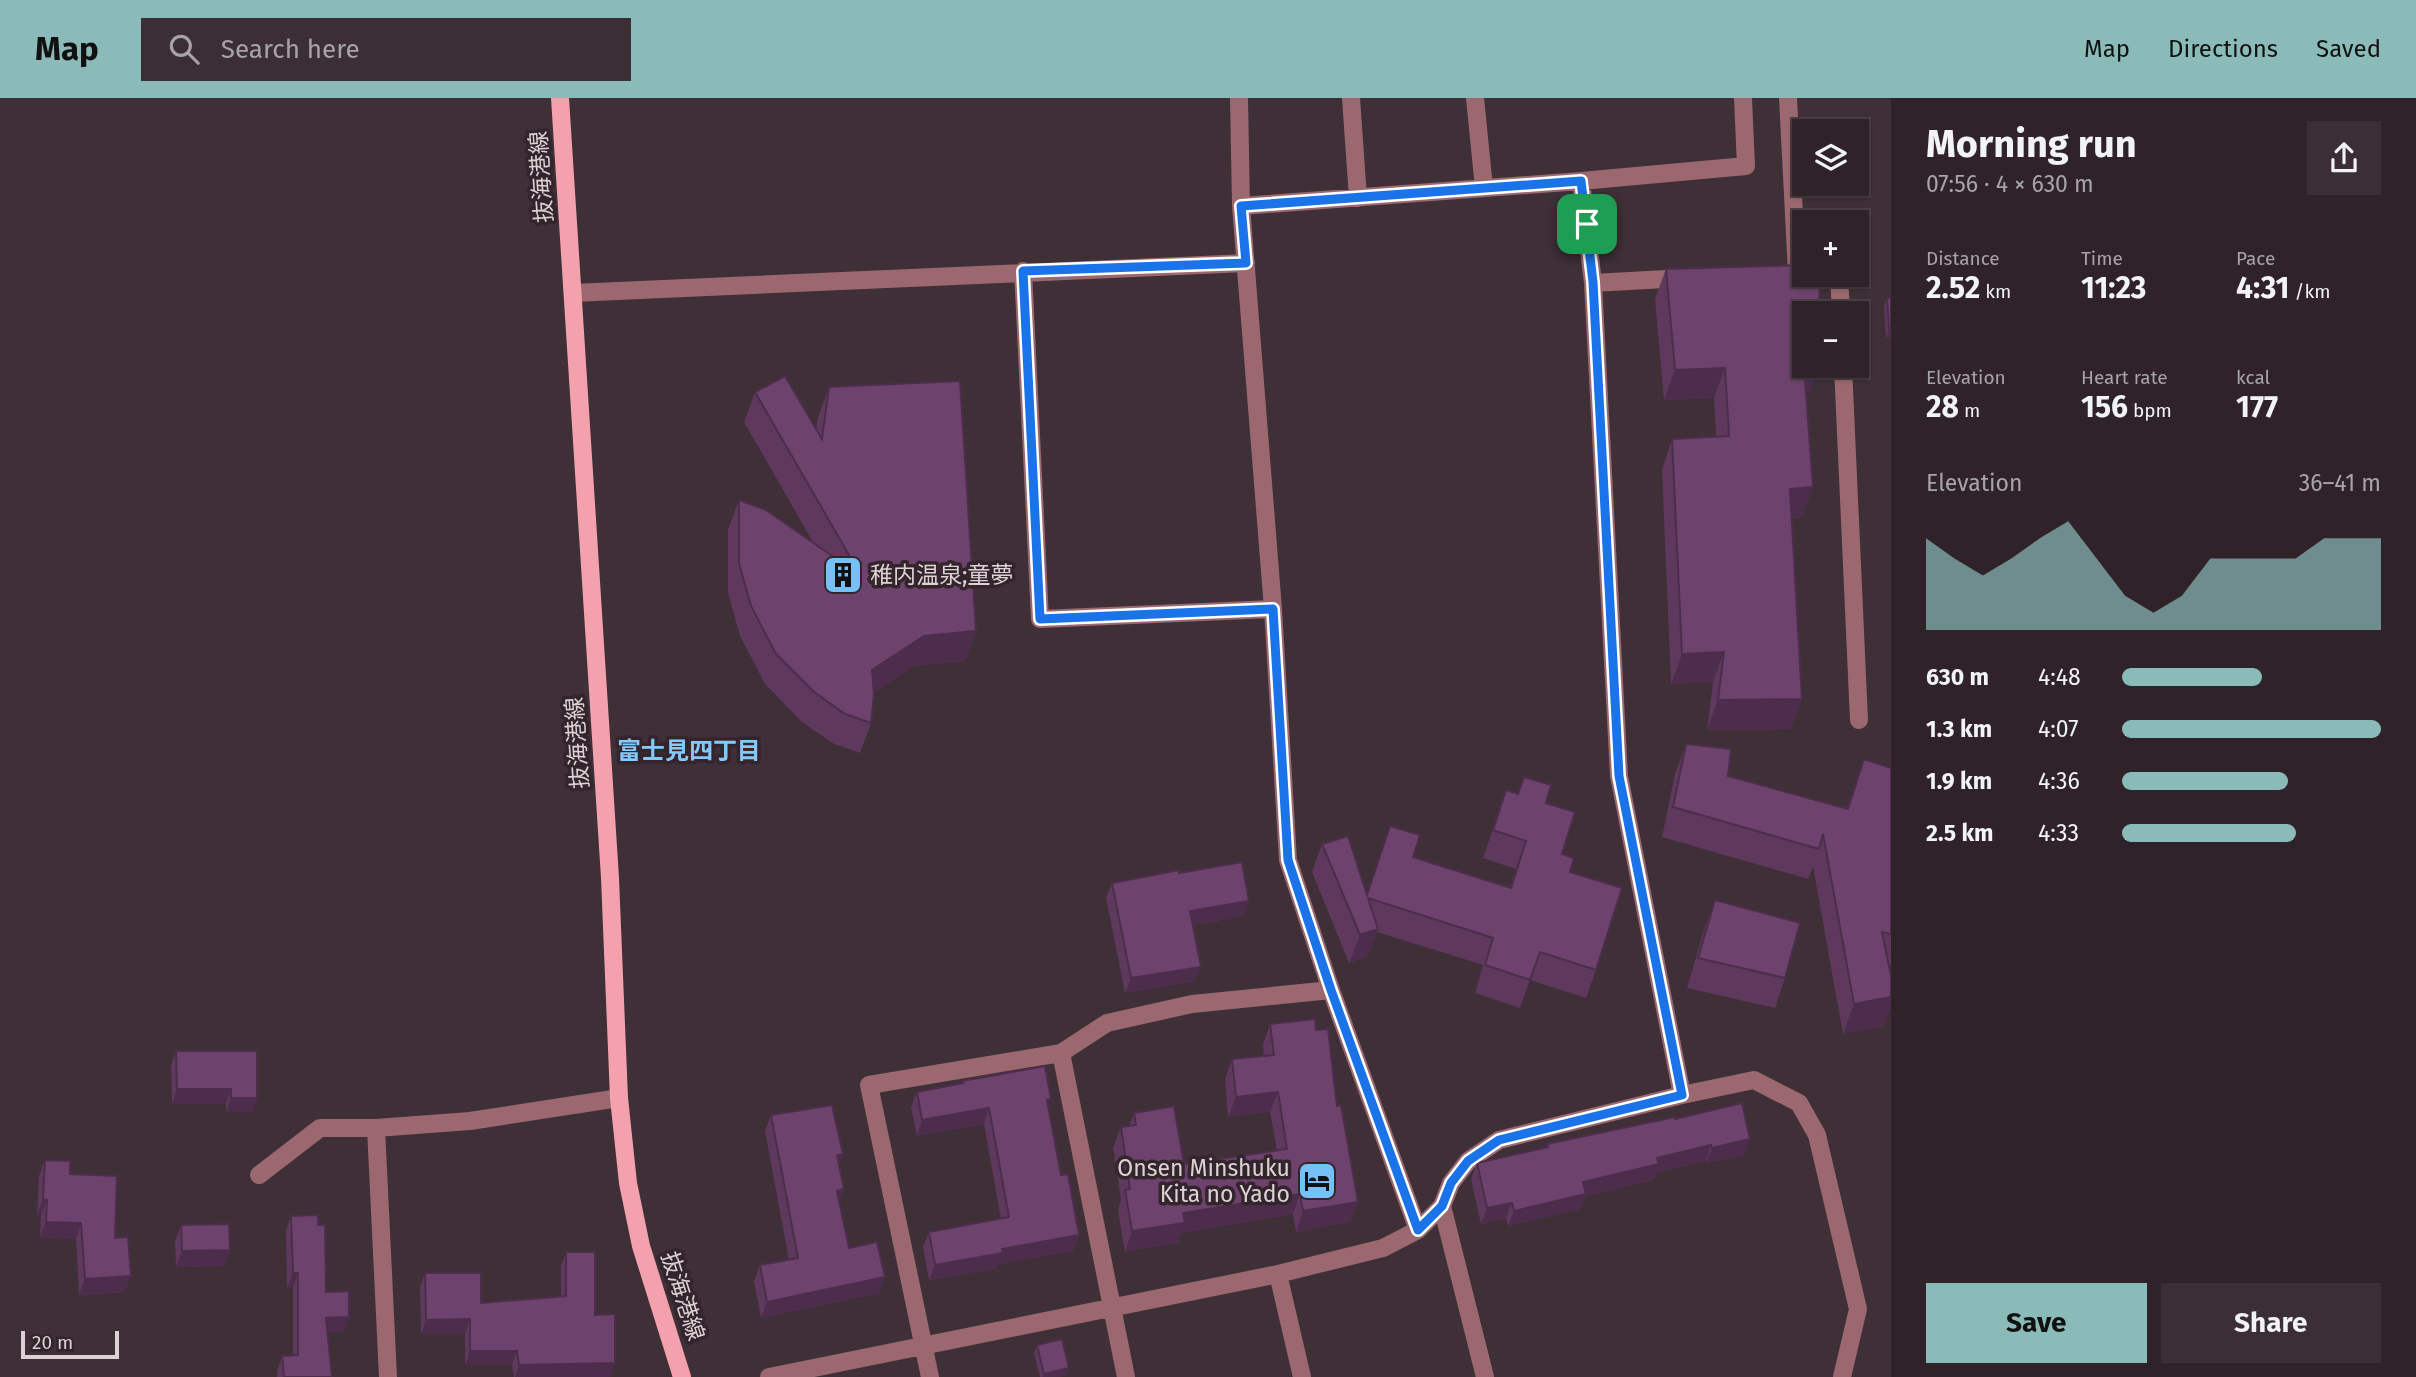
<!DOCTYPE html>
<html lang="en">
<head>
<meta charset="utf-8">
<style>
  body { margin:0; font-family:"Fira Sans","Noto Sans JP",sans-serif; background:#3b2f35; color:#f1f3f6; height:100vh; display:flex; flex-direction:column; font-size:26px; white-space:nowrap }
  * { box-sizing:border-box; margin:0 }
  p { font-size:23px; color:#a7a4a8 }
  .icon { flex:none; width:38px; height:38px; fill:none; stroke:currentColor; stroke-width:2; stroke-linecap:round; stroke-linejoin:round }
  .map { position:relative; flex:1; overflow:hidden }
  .side { display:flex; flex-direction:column; background:#2f2329; width:525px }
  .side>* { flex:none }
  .controls { position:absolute; left:1792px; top:21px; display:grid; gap:14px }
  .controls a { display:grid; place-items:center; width:77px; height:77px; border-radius:0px; background:#2f2329; box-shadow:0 2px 5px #0004,0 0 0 2px #4a4046; font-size:35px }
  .scale { position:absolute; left:21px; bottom:18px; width:98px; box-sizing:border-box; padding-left:7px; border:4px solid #dcd2d6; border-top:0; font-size:19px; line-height:24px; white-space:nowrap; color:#dcd2d6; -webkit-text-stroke:5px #34252c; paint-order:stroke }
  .pin { position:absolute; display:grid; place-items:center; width:60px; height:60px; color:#fff; margin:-30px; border-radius:14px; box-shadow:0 4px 10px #0006 }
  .round { display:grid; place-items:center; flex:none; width:74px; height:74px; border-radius:0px; background:#3b2f35 }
  .overview { display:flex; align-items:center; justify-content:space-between; height:119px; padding:0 35px }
  h1 { font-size:38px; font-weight:700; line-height:52px }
  .figures { display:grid; grid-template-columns:repeat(3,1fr); gap:10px; height:119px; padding:7px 35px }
  .figures div { display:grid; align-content:center }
  .figures b { font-size:30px; font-weight:700 }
  .figures small { font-size:19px; font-weight:400 }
  .figures p { font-size:19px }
  .chart { height:196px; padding:14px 35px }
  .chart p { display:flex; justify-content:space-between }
  .chart svg { width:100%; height:126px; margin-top:7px; fill:#8bbbb9; opacity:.7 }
  .primary-button { display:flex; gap:14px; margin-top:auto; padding:14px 35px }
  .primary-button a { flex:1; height:80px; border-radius:0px; background:#8bbbb9; color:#111; font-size:28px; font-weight:700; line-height:80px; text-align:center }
  .primary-button a+a { background:#3b2f35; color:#f1f3f6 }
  ul { padding:0 35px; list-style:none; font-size:23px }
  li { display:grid; grid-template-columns:112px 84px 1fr; align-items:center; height:52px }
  li i { height:18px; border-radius:9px; background:#8bbbb9 }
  header { display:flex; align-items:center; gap:42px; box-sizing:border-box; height:98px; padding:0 35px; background:#8bbbb9; color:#111 }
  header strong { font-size:33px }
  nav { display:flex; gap:38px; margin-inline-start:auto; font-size:24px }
  .search { width:490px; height:63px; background:#3b2f35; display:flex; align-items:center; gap:18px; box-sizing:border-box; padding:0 24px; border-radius:0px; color:#a7a4a8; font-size:26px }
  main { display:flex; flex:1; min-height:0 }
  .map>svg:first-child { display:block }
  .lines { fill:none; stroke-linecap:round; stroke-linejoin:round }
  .minor { stroke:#9b686f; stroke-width:18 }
  .major { stroke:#f3a1ad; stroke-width:18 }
  .wall { fill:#5e395d }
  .shaded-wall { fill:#4c2e4c }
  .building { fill:#6d426c; stroke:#4c2e4c; stroke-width:2 }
  .route-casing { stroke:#fff; stroke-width:14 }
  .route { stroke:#1a73e8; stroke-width:9 }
  .labels { text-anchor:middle; stroke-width:7; stroke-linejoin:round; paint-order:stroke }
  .street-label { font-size:23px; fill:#dcd2d6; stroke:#34252c }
  .poi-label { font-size:23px; fill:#dcd2d6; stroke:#34252c; text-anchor:start }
  .neighbourhood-label { font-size:24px; font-weight:bold; fill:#84c9fb; stroke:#34252c }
</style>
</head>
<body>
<header>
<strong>Map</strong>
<div class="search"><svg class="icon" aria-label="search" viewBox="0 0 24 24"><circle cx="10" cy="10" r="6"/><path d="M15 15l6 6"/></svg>Search here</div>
<nav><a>Map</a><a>Directions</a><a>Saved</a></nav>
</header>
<main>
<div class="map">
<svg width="1891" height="1279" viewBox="0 0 1891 1279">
  <rect width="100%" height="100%" fill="#3f2f37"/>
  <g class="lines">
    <path class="minor" d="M1239,0L1241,108L1273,511L1288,762L1331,892L1418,1132
      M1351,0L1358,100
      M1475,0L1484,90
      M1241,108L1581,83L1746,68L1743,0
      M1023,173L1040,521L1273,511
      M1782,176L1797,175L1788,0
      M1839,177L1841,215
      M1593,185L1684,180
      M573,195L1246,165
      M1843,268L1859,622
      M1061,955L1126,1279
      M1682,997L1754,982L1799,1005L1817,1037L1858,1211L1842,1279
      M376,1030L388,1279
      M259,1077L320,1030H376L470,1023L619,1000
      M1442,1108L1485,1279
      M1278,1176L1302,1279
      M769,1279L1278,1176L1383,1150L1418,1132L1442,1108L1451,1085L1468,1063L1499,1042L1682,997L1619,678L1593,185L1581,83
      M930,1279L869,987L1061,955L1107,925L1192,906L1331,892"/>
    <path class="major" d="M560,0L610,780L619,1000L628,1085L641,1148L682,1279"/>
  </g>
  <path class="wall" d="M1666,171L1810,294H1806L1813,389L1802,419L1792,420L1791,631L1707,632L1713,584L1671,586L1662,372L1672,341L1716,339L1714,300L1664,302L1655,201Z
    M1887,200H1891V240H1886L1884,208Z
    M829,289L976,533L965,563L913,568L874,594L871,625L860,655L834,646L802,624L765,586L740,538L728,495V432L739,402L814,446L744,324L755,294L816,332L818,319Z
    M1686,646L1728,678L1847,710L1864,661L1891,670V869L1889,868L1884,928L1843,936L1813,769L1808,781L1662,739L1675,676Z
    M1524,679L1546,705L1562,756L1570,774L1596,872L1586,900L1530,882L1520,910L1475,895L1483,867L1377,834L1368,858L1349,865L1312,774L1322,746L1367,795L1390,728L1413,759L1510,790L1516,771L1483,760L1506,692L1518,696Z
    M1179,775L1244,818L1193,827L1195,883L1125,895L1106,800L1112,785Z
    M1715,802L1785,880L1775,910L1687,890L1704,832Z
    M1270,926L1316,932L1337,1008L1358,1104L1350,1124L1296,1134L1293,1116L1181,1135L1178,1145L1125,1154L1118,1112L1121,1102L1113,1050L1121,1029L1129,1028L1134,1015L1184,1066L1277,1052L1270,1014L1228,1019L1225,981L1232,961L1264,958L1263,946Z
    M176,953L257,1000L252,1014H226V1006H172L171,967Z
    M962,983L1048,1010L1061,1077L1079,1137L1073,1153L998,1166L997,1170L929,1182L923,1149L929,1134L1001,1121L984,1026L917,1038L911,1009L917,994L961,986Z
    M771,1017L839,1066V1103L849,1150L885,1179L879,1195L761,1220L754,1183L760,1167L789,1162L765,1033Z
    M1675,1021L1745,1057L1706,1065V1063L1656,1075L1653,1082L1585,1098L1580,1111L1508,1128L1506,1120L1481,1126L1471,1081L1477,1065L1545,1050L1547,1046Z
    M45,1062L70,1076L115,1140L125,1194L79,1197L76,1141L40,1139L41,1117H37L39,1078Z
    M291,1118L318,1127L326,1194L349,1219L344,1233L327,1234L332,1279H277V1273L282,1258L293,1257V1190H287L286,1133Z
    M181,1127L230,1152L224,1168L176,1169L175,1143Z
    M566,1154L595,1217L610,1279H514L512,1267H465V1236H421L420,1189L425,1175L481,1205L561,1198V1168Z
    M1037,1247L1066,1278L1040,1279L1034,1255Z"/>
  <path class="shaded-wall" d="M1889,232H1891V240H1886Z
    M1804,268H1820L1810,294L1793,295Z
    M1725,270L1714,300L1664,302L1675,272Z
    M1813,389L1802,419L1779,421L1790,391Z
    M976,533L965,563L913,568L862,602L872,572L924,538Z
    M1724,554L1713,584L1671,586L1682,556Z
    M1802,601L1791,631L1707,632L1718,602Z
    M1249,803L1244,818L1185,828L1190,813Z
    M1378,831L1368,858L1349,865L1360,837Z
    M1201,869L1195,883L1125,895L1131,880Z
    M1891,899V910L1884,928L1843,936L1854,906Z
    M177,991H231L226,1006H172Z
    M1278,994L1270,1014L1228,1019L1236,999Z
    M231,1000H257L252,1014H226Z
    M989,1010L984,1026L917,1038L922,1022Z
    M1750,1041L1745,1057L1706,1065L1712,1050Z
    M1711,1047L1706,1063L1656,1075L1653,1082L1585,1098L1580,1111L1508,1128L1514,1113L1583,1084L1657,1060Z
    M843,1056L837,1072V1057Z
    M844,1091L838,1107L837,1093Z
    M1300,1096L1293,1116L1181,1135L1178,1145L1125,1154L1132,1133L1183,1115Z
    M43,1101L47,1102L41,1117H37Z
    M1358,1104L1350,1124L1296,1134L1303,1113Z
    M1512,1105L1506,1120L1481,1126L1487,1110Z
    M46,1124L81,1125L76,1141L40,1139Z
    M1079,1137L1073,1153L998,1166L997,1170L929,1182L935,1167L1002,1151Z
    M230,1152L224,1168L176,1169L182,1153Z
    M293,1175H298L293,1190H287Z
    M131,1178L125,1194L79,1197L85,1181Z
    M885,1179L879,1195L761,1220L767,1204Z
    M349,1219L344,1233L320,1234L326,1220Z
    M470,1221L465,1236H421L426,1222Z
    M470,1253H517L512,1267H465Z
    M615,1265L610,1279H515L519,1267Z
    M1069,1270L1066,1278L1043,1279L1044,1276Z"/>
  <path class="building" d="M1804,167V177H1819L1820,215H1804V268L1813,389L1790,391L1802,601L1718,602L1724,554L1682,556L1672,341L1729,338L1725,270L1675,272L1666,171Z
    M1887,200H1891V232H1889Z
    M785,278L822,341L829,289L960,283L976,533L924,538L872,572L874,596L871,625L845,616L813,593L776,556L751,508L739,465V402L766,412L861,478L755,294Z
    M1686,646L1731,651L1728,678L1848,711L1864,661L1891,670V836L1882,834L1891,878V899L1854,906L1823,736L1819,751L1673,709Z
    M1524,679L1551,687L1546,705L1575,714L1562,756L1574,760L1570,774L1622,790L1596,872L1540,854L1530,882L1485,867L1493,840L1368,800L1378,831L1360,837L1322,746L1348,738L1367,797L1390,728L1420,737L1413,759L1511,790L1526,743L1493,732L1506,692L1518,696Z
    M1242,764L1249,803L1190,813L1201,869L1131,880L1112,785L1179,772V775Z
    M1715,802L1800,825L1785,880L1698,860Z
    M1315,921L1316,932L1328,931L1337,1008L1341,1007L1358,1104L1303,1113L1300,1096L1183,1115L1185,1125L1132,1133L1125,1092L1130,1091L1121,1029L1136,1027L1134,1015L1174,1008L1184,1066L1287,1051L1278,994L1236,999L1232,961L1274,957L1270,926Z
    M176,953H257V1000H231V991H177Z
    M1045,968L1051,1001L1047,1002L1061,1077L1068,1076L1079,1137L1002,1151L1003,1155L935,1167L929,1134L1009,1119L989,1010L922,1022L917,994L963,985L962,983Z
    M1742,1005L1750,1041L1712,1050L1711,1047L1657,1060L1659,1066L1583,1084L1586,1096L1514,1113L1512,1105L1487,1110L1477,1065L1548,1049L1547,1046L1675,1019V1021Z
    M832,1007L843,1056L837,1057L844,1091L837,1093L849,1150L877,1144L885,1179L767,1204L760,1167L798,1160L771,1017Z
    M45,1062L70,1063V1076L117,1078L115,1140L128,1139L131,1178L85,1181L81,1125L46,1124L47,1102L43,1101Z
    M318,1117V1127H325L326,1194L349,1193V1219L326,1220L332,1279H284L282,1258L298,1257V1175H293L291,1118Z
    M229,1126L230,1152L182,1153L181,1127Z
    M566,1154H595V1217L615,1216V1265L519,1267L517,1253H470V1221L426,1222L425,1175H481V1205L566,1198Z
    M1062,1241L1069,1270L1044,1276L1037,1247Z"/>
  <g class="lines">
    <defs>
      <path id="route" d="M1581,83L1593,184L1619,678L1682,997L1499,1042L1468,1063L1451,1085L1442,1108L1418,1132L1331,892L1288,762L1273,511L1040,521L1023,173L1246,165L1241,108Z"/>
    </defs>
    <use href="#route" class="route-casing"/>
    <use href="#route" class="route"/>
  </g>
  <defs>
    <symbol id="building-square" viewBox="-11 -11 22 22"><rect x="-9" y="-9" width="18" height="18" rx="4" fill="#75c0f6" stroke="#34252c"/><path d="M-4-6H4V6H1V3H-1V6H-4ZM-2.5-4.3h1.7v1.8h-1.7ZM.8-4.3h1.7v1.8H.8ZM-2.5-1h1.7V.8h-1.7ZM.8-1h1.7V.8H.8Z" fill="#111"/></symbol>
    <symbol id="hotel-square" viewBox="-11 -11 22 22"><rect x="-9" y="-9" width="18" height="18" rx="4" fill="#75c0f6" stroke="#34252c"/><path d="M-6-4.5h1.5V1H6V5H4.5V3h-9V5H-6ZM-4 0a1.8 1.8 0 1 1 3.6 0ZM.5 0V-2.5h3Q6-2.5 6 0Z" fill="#111"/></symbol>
  </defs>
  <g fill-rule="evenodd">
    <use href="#building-square" x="821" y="455" width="44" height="44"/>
    <use href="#hotel-square" x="1295" y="1061" width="44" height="44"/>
  </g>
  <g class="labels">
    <g class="street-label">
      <text transform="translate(541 79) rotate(-94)" y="8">抜海港線</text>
      <text transform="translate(577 645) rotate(-94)" y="8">抜海港線</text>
      <text transform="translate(683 1198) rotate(72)" y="8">抜海港線</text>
    </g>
    <g class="poi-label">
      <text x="870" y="485">稚内温泉;童夢</text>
      <text x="1290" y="1078" text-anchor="end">Onsen Minshuku<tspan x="1290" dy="26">Kita no Yado</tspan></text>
    </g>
    <g class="neighbourhood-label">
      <text x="689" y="661">富士見四丁目</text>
    </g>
  </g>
</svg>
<div class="controls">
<a><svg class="icon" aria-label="layers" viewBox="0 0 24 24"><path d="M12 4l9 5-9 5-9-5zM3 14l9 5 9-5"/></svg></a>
<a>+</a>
<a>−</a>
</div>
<div class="scale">20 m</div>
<div class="pin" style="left:1587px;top:126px;background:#1e9e55"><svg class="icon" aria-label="arrive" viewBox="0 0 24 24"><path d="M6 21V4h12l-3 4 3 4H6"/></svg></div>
</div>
<section class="side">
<div class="overview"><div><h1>Morning run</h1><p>07:56 · 4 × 630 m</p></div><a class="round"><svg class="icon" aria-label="share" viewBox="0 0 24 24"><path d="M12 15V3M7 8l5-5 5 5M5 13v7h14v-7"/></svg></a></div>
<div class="figures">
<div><p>Distance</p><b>2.52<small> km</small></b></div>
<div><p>Time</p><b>11:23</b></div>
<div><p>Pace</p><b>4:31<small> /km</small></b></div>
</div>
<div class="figures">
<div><p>Elevation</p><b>28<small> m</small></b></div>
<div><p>Heart rate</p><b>156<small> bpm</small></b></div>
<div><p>kcal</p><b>177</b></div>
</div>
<div class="chart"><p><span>Elevation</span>36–41 m</p>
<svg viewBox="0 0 160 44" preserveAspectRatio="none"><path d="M0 44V12L10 19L20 25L30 19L40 12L50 6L60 19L70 32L80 38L90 32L100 19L110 19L120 19L130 19L140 12L150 12L160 12V44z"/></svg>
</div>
<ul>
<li><b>630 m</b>4:48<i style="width:54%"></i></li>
<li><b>1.3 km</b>4:07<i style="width:100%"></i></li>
<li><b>1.9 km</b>4:36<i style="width:64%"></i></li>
<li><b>2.5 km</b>4:33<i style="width:67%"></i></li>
</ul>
<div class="primary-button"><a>Save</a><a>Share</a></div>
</section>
</main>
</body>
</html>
